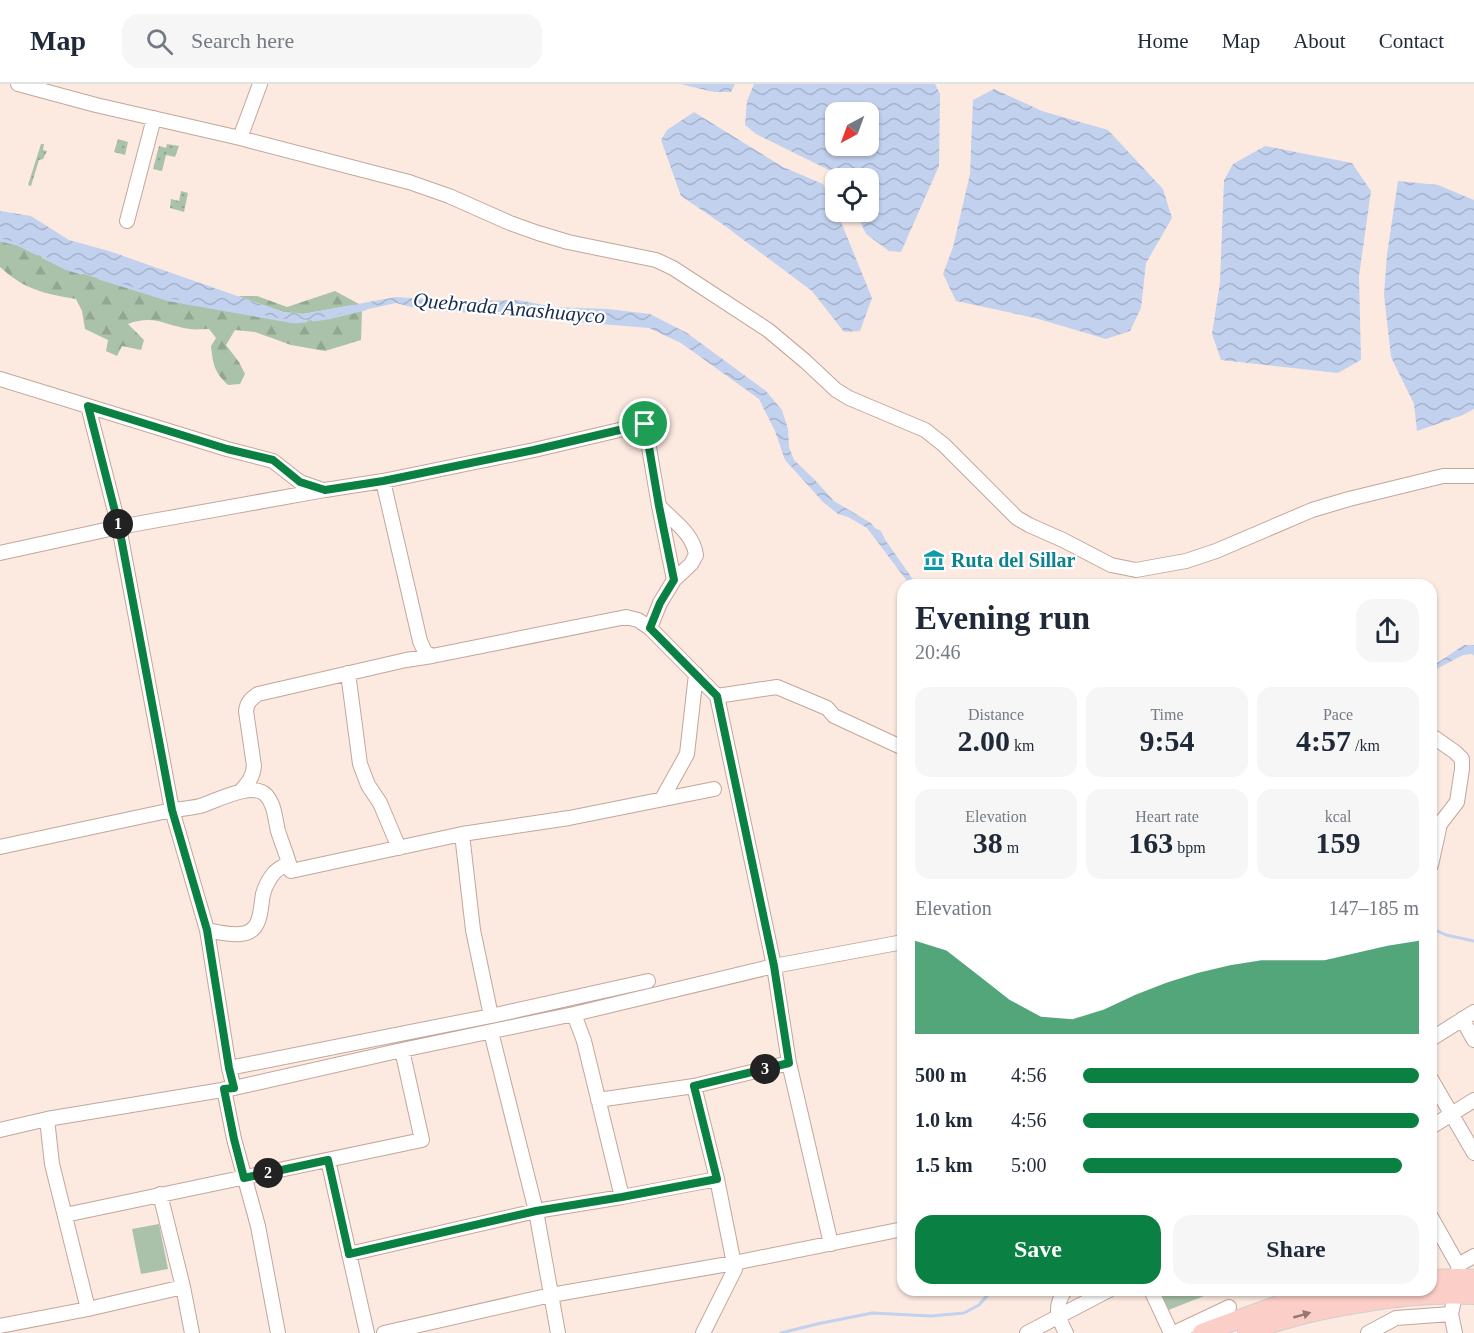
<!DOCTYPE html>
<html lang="en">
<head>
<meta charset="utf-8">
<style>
  body { margin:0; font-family:"Times New Roman",serif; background:#f6f6f7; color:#1f2937; height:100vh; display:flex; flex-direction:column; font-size:22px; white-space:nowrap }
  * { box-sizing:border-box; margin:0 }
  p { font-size:20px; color:#747a83 }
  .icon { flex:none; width:33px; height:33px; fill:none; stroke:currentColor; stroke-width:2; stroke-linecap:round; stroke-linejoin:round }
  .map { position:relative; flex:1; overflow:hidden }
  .drawer { position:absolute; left:897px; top:495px; width:540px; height:717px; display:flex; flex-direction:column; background:#fff; border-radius:18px; box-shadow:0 2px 4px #0004 }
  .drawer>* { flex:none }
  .needle { width:39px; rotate:221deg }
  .fabs { position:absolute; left:825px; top:18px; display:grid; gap:12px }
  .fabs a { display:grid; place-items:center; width:54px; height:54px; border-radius:12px; background:#fff; box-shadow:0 2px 4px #0004; font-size:30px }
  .pin { position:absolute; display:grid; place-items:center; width:51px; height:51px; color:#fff; margin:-26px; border:3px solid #fff; border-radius:50%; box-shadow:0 2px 6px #0007 }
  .km { position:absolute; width:30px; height:30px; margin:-15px; border-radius:50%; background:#222; color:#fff; font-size:16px; line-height:30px; text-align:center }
  .round { display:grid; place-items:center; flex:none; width:63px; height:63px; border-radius:18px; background:#f6f6f7 }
  .headline { display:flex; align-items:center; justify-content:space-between; height:102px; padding:0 18px }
  h1 { font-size:33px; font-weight:700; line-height:45px }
  .metrics { display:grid; grid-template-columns:repeat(3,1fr); gap:9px; height:102px; padding:6px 18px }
  .metrics div { display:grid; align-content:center; border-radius:15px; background:#f6f6f7; text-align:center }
  .metrics b { font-size:30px; font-weight:700 }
  .metrics small { font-size:16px; font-weight:400 }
  .metrics p { font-size:16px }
  .chart { height:168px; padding:12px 18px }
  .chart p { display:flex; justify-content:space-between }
  .chart svg { width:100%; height:108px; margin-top:6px; fill:#0b8043; opacity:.7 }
  .button { display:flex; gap:12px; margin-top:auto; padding:12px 18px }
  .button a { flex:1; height:69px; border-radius:18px; background:#0b8043; color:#fff; font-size:24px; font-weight:700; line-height:69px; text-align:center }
  .button a+a { background:#f6f6f7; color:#1f2937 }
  ul { padding:0 18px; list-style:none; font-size:20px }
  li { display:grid; grid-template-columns:96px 72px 1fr; align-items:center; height:45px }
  li i { height:15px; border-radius:8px; background:#0b8043 }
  header { display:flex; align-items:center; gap:36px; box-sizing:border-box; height:84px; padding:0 30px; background:#fff; border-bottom:2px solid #e0e1e3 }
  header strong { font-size:28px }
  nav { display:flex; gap:33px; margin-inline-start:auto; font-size:21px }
  .search { width:420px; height:54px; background:#f6f6f7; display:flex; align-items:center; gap:15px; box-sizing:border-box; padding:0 21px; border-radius:18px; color:#747a83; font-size:22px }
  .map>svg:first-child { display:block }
  .grass { fill:url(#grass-dots) }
  .forest { fill:url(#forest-firs) }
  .pitch { fill:#aac2aa }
  .water { fill:url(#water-waves); fill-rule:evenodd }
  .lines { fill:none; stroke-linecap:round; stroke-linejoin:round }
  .stream { stroke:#c2d1ee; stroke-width:3 }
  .minor-casing { stroke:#c3a69a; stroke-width:16 }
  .major-casing { stroke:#d1cfce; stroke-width:20 }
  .minor { stroke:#fff; stroke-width:14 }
  .major { stroke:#fbcfc7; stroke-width:18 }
  .oneway { fill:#947871 }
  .route-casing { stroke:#fff; stroke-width:12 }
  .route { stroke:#0b8043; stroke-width:8 }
  .labels { text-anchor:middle; stroke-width:4.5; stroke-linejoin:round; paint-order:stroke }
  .culture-label { font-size:20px; font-weight:bold; fill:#0d838f; stroke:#fff; text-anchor:start }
  .water-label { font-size:21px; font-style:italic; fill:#192b51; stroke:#fff }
</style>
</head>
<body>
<header>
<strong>Map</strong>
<div class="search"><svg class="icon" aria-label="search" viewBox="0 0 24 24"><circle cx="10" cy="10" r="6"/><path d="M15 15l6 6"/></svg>Search here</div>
<nav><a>Home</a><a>Map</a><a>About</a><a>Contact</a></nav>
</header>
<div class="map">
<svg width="1474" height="1249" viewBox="0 0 1474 1249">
  <defs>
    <pattern id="grass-dots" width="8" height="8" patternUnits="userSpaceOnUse" patternTransform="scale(1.5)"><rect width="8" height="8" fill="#aac2aa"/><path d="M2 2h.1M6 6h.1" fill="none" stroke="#92a691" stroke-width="1.8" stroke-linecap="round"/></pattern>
    <pattern id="forest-firs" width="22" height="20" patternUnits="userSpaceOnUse" patternTransform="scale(1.5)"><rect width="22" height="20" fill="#aac2aa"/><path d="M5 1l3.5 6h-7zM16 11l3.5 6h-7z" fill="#92a691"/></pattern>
    <pattern id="water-waves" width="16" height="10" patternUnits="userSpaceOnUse" patternTransform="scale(1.5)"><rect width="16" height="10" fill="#c2d1ee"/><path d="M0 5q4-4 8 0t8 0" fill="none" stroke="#a6b2cb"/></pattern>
  </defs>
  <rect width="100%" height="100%" fill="#fceae1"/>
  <path class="grass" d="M118,55L128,58L125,71L114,68Z
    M41,60H44L43,66L47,67L43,75L39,76L31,102L28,101Z
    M167,60L179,62L175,73L166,71L162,87L153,85L159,62L166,64Z
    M181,107L188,109L184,128L170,124L171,115L179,117Z"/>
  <path class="forest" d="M0,156L17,160L65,184L170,216L294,238L328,234L362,226L361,256L325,267L291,261L255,248L235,246L226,261L239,278L245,290L240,300L228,301C214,288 213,280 211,262L216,254L209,245C203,245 196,246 190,245C165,242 155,230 128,240L144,256L141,266L122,262L117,272L106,267L108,256L85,245L82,227L76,215C56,212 31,207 15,195C10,192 5,187 0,183Z
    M335,207L359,220L303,230L283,228L238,212H257L287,223Z"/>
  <path class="pitch" d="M159,1140L168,1185L141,1190L132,1145Z
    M1158,1206H1207L1209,1210L1166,1227Z"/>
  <path class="water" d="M680,0H735L731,8H714Z
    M754,0H935L940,10L939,82L901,168L889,167L866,150L856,128H868V94H837L833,88L756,50L745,41L747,17ZM836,28H868V62H836Z
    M994,5L1042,27L1108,46L1163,105L1172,134L1146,179L1141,224L1130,247L1106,255L1035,234L956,217L943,190L953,163L970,90L973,16Z
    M694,28L783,83L823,100L835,125L836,128H837L872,214L860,247L844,248L812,207L725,142L681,112L661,56L667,46Z
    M1265,62L1352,79L1371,107L1359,192L1361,276L1338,289L1221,276L1212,250L1220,198L1224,96L1233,80Z
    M1398,97L1438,101L1474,116V325L1463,331L1417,347L1414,320L1391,273L1384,211L1387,170Z
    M0,127L31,132L69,156L109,167L283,228L303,230L396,213L456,217L518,216L554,223L608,225L650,230L687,249L766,307L782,326L788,345L789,363L794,376L816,397L834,417L871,439L875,444L881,447L886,457L917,501H910L867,444L848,433L838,430L823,418L785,376L775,347L759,315L681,259L649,244L552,236L498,228L475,229L423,226L396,219L328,234L294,238L170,216L65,184L17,160L0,156Z
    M1464,561H1474V572L1472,570L1463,571L1431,588V583Z"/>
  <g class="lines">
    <path class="stream" d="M0,156L17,160L37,170
      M43,173L65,184L81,189
      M99,194L170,216L294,238L306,237
      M313,236L328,234L365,225
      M1431,844L1446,851L1474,857
      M781,1249L817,1240L872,1229L931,1232L964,1229L979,1221L992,1206"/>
    <defs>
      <path id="minor" d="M18,0L96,21L240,54L409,98L449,112L510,139L538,149L568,158L656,176L673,184L768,246L805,277L836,306L849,314L925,346L944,361L1017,434L1029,441L1063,456L1111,481L1136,486L1186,477L1216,467L1312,426L1349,415L1443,392H1474
        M240,54L260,0
        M127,137L154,34
        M0,295L227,365L273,377L300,398L323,406
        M88,322L119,443L172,726L207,846L229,984L234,1004
        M383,397L420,557L425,568L432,572L626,533L638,536L650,544L717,612L774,882L789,979L831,1160
        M659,422C673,437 693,449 696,471L691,480L674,496
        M0,469L119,443L325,406L383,397L534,366L645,340L659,422L674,496L660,519L650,544
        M348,589L360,680L368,701L380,719L399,764
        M717,612L777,603L827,624L834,632L903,664
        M1431,654H1435L1455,668L1462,675V685L1457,718L1440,740L1431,781
        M241,707C248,699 253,693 254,682L246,627C247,618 251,615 258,610L406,576L432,572
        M662,715L687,670L696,590
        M462,750L473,846L491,932
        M0,763L172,726C181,725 191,724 200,722C216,717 253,697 266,711C275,721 275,735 278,747C282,760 288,773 291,787L462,750L569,734L714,705
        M207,846C217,848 229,851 240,850C262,849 260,826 263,810C265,803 269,795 274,789C277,785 284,782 289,779
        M574,930L584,957L622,1113
        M1462,935L1474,956
        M491,948L536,1127L558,1249
        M1431,955L1474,928
        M229,984L491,932L648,897
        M1431,995L1474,1069
        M694,1002L717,1095L735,1185L703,1249
        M224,1005L234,1055L258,1142L278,1249
        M598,1016L694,1002L789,979
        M47,1035L52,1080L88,1225
        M1431,1043L1474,1016
        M0,1046L47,1035L234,1004L402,966L574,930L774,882L903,858
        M328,1076L367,1249
        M160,1110L183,1203L192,1249
        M65,1131L422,1056L402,966
        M1431,1133L1458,1181L1459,1194L1451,1230L1455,1249
        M349,1170L536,1127L622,1113L717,1095
        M1458,1181L1474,1172
        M1065,1206C1054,1223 1057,1232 1066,1249
        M1151,1206L1171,1249
        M0,1242L88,1225L183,1203
        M384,1249L551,1211L734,1179L903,1145
        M1027,1249L1109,1206
        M1174,1249L1229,1223
        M1368,1249L1396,1234L1451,1230"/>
      <path id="major" d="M1431,1195L1459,1194L1474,1195
        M1202,1249L1286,1218L1339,1206
        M1247,1249C1285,1233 1327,1224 1368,1218C1403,1212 1438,1209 1474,1211"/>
    </defs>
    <use href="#minor" class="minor-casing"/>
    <use href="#major" class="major-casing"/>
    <use href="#minor" class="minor"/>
    <use href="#major" class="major"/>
  </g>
  <defs><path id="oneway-solid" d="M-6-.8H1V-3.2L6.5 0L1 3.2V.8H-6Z" transform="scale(1.5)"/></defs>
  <use class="oneway" href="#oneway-solid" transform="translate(1302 1231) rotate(-16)"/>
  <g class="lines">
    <defs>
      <path id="route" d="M88,322L227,365L273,376L300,398L325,406L383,397L534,366L645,340L659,422L674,496L660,519L650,544L717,612L774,882L789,979L694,1002L717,1095L622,1113L536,1127L349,1170L328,1076L244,1094L234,1055L224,1005L234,1004L229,984L207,846L172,726L119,443Z"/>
    </defs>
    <use href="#route" class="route-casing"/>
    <use href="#route" class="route"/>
  </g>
  <defs>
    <symbol id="museum-bare" viewBox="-9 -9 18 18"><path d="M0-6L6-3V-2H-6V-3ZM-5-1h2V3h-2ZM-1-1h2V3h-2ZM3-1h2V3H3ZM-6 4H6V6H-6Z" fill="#0f9aa8" stroke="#fff" stroke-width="2.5" paint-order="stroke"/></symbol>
  </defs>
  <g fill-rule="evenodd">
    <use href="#museum-bare" x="919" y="461" width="30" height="30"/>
  </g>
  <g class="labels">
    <g class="culture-label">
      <text x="951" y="483">Ruta del Sillar</text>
    </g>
    <g class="water-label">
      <text transform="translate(509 224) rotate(5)" y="7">Quebrada Anashuayco</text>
    </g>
  </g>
</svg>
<div class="fabs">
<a><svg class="needle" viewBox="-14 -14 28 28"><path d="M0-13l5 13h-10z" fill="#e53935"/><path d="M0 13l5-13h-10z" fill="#747a83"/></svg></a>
<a><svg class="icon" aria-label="locate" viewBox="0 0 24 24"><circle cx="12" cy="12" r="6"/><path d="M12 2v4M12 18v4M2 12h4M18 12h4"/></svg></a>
</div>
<div class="pin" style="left:645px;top:340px;background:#1e9e55"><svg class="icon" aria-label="arrive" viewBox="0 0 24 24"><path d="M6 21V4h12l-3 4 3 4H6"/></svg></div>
<b class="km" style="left:118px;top:440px">1</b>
<b class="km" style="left:268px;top:1089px">2</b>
<b class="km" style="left:765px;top:985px">3</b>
<section class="drawer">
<div class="headline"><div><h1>Evening run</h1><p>20:46</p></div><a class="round"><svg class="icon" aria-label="share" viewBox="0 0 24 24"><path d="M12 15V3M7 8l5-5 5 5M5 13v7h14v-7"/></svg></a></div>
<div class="metrics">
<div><p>Distance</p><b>2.00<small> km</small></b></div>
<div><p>Time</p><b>9:54</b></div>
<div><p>Pace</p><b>4:57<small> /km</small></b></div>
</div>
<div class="metrics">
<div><p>Elevation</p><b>38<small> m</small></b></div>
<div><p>Heart rate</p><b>163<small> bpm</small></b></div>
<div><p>kcal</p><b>159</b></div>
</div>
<div class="chart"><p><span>Elevation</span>147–185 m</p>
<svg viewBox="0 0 160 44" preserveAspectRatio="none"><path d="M0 44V6L10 10L20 20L30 30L40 37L50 38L60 34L70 28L80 23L90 19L100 16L110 14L120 14L130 14L140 11L150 8L160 6V44z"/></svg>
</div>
<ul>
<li><b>500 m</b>4:56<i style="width:100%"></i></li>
<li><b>1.0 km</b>4:56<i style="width:100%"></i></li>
<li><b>1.5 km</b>5:00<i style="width:95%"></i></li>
</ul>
<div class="button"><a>Save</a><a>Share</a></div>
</section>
</div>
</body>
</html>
